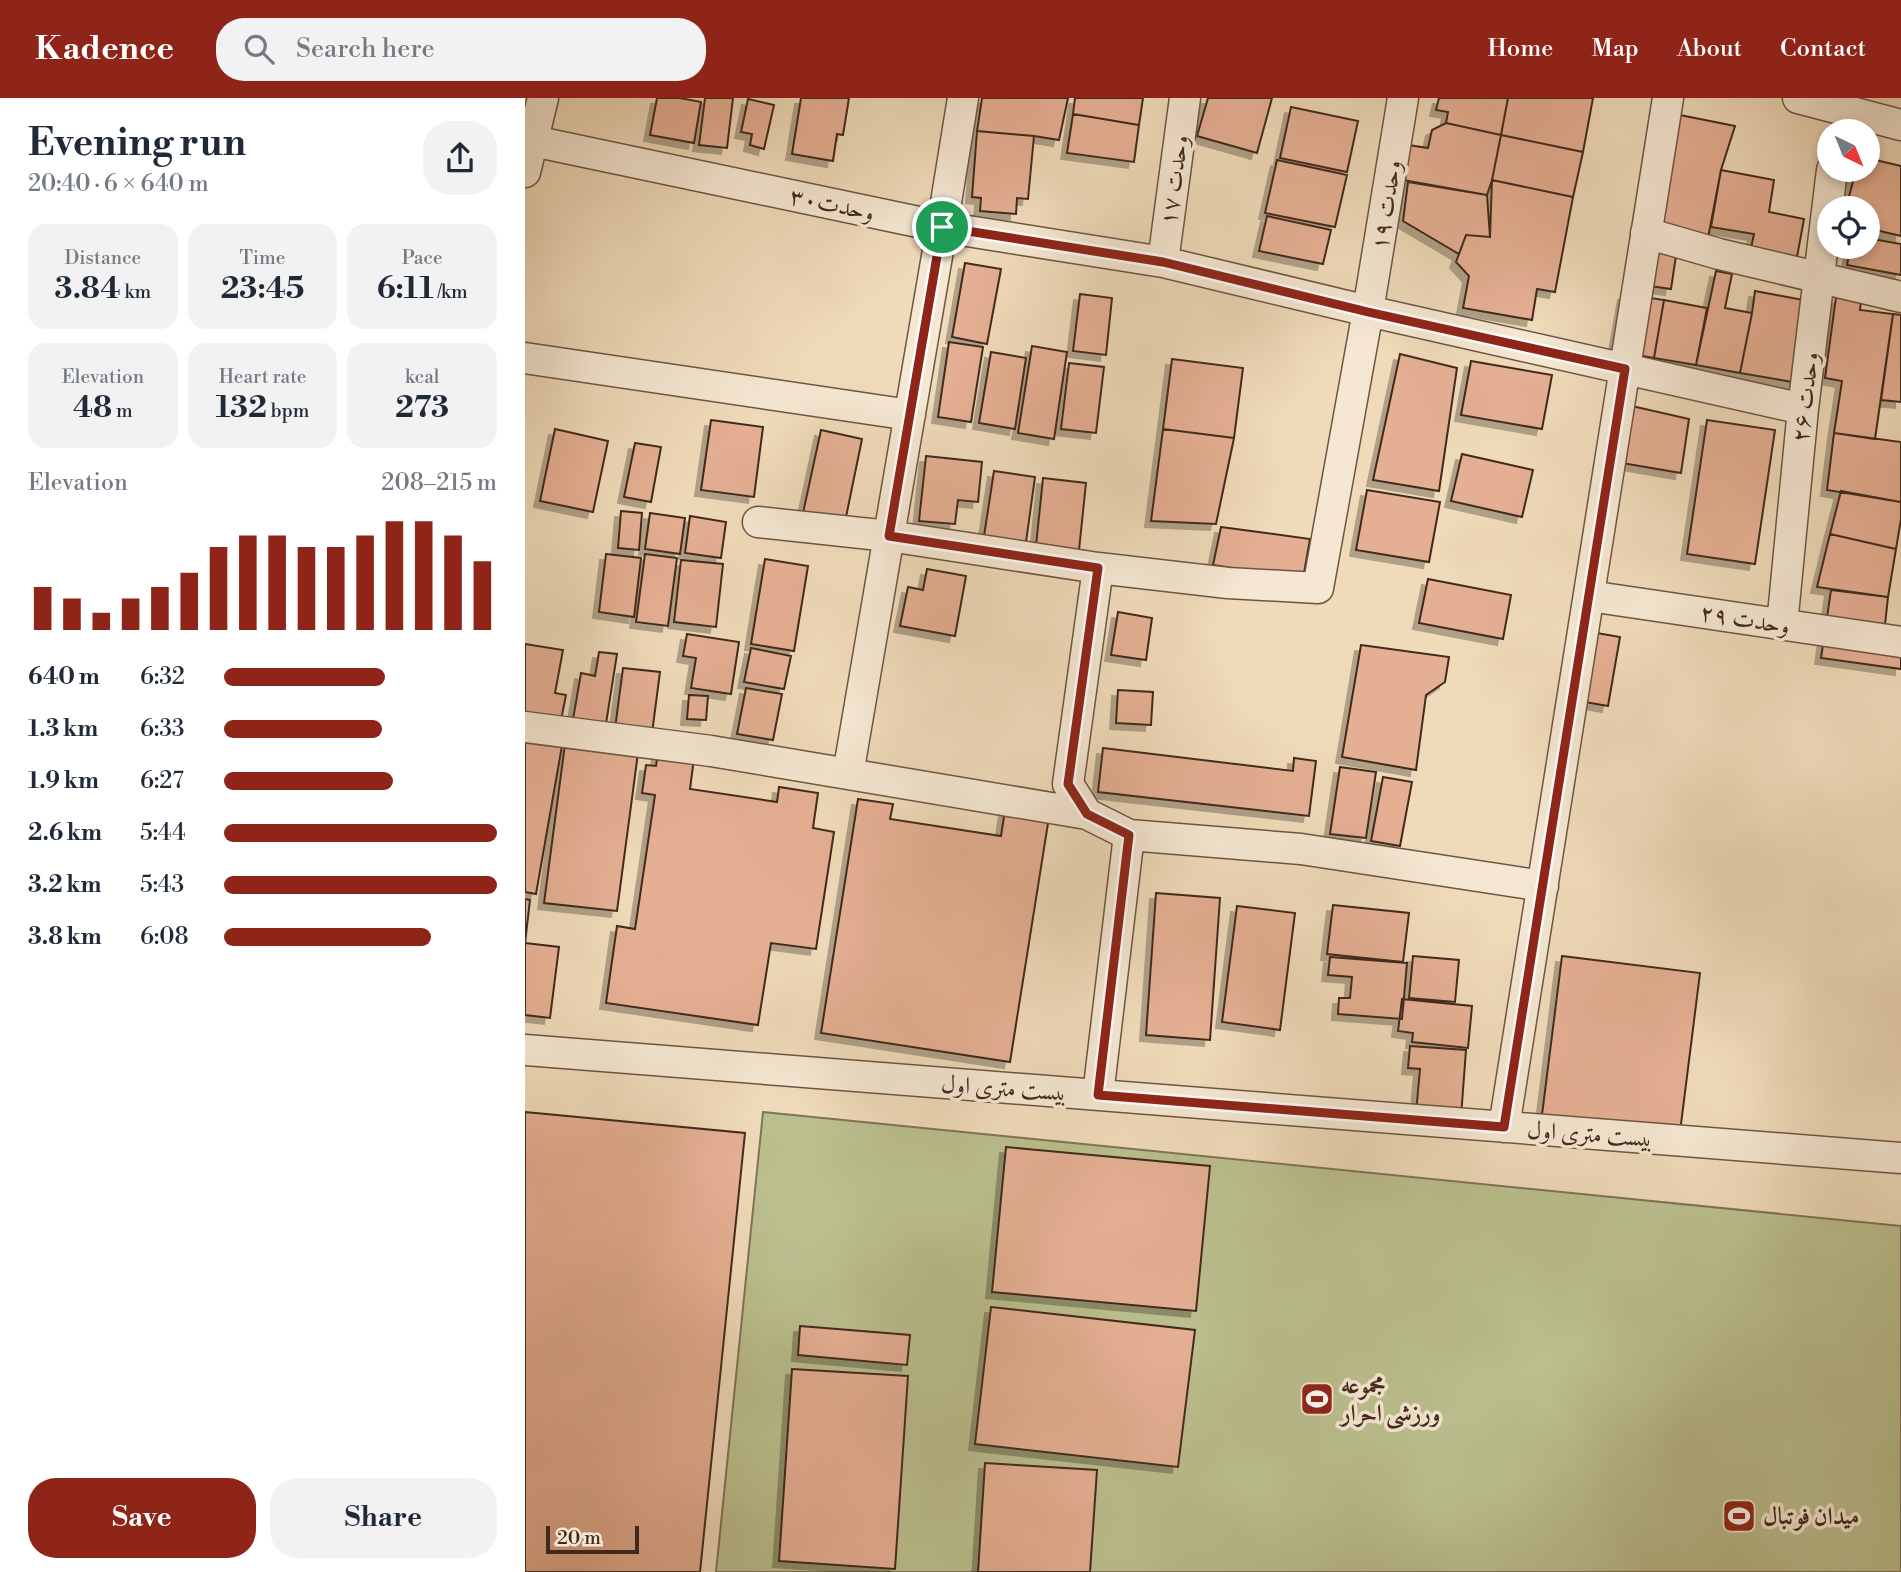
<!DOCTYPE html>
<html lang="en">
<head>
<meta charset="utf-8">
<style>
  body { margin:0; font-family:"Libre Bodoni",Amiri,serif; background:#f2f2f3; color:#1f2937; height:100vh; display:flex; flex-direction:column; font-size:26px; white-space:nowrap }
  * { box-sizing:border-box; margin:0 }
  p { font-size:23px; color:#747a83 }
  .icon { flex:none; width:38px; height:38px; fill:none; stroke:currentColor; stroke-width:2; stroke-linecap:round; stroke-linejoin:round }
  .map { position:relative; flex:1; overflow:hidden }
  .details { display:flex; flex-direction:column; background:#fff; width:525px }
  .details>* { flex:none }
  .needle { width:46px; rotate:137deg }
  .fabs { position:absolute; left:1292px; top:21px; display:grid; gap:14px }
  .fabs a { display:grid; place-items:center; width:63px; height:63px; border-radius:50%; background:#fff; box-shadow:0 4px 10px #0003; font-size:35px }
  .scale { position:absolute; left:21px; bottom:18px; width:93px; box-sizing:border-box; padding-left:7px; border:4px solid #41291d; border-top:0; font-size:19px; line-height:24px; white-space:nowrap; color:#41291d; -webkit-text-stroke:5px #f5e7d2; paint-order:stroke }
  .pin { position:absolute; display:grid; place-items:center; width:60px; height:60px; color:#fff; margin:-30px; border:4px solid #fff; border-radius:50%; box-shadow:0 2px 7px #0007 }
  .round { display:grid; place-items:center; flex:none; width:74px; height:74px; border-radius:28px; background:#f2f2f3 }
  .overview { display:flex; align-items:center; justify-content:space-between; height:119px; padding:0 28px }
  h1 { font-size:38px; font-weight:700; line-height:52px }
  .figures { display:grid; grid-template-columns:repeat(3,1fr); gap:10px; height:119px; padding:7px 28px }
  .figures div { display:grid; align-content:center; border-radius:18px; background:#f2f2f3; text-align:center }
  .figures b { font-size:30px; font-weight:700 }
  .figures small { font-size:19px; font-weight:400 }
  .figures p { font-size:19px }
  .chart { height:196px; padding:14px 28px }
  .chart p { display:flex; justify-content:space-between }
  .chart svg { width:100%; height:126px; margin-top:7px; stroke:#8f2418; stroke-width:6 }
  .action { display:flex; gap:14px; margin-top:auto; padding:14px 28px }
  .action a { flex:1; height:80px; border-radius:28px; background:#8f2418; color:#fff; font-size:28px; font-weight:700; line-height:80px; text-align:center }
  .action a+a { background:#f2f2f3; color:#1f2937 }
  ul { padding:0 28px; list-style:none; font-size:23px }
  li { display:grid; grid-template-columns:112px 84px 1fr; align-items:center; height:52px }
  li i { height:18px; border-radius:9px; background:#8f2418 }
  header { display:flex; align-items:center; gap:42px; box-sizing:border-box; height:98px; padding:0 35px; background:#8f2418; color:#fff }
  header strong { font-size:33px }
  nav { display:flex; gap:38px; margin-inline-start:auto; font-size:24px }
  .search { width:490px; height:63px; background:#f2f2f3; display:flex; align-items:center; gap:18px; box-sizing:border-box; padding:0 24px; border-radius:28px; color:#747a83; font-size:26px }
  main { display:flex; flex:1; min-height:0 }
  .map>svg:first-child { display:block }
  .green { fill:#bbbf8e; stroke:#7e7456; stroke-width:2 }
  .building { fill:#e5af93; stroke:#41291d; stroke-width:2; filter:url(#shadow) }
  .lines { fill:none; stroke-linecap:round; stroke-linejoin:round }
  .minor-casing { stroke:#6c5544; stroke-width:33 }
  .minor { stroke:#f5e7d2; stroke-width:30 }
  .route-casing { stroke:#fff; stroke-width:14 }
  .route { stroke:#8f2418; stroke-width:9 }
  .labels { text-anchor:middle; stroke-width:7; stroke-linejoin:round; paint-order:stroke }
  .street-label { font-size:24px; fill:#41291d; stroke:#f5e7d2 }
  .poi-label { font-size:24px; font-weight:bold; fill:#41291d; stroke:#f5e7d2; text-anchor:start }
</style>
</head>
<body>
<header>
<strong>Kadence</strong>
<div class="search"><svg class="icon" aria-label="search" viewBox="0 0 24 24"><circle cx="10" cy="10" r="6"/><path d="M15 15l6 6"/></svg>Search here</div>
<nav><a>Home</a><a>Map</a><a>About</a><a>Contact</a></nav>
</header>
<main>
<section class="details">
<div class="overview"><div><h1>Evening run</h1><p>20:40 · 6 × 640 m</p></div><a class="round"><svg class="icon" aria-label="share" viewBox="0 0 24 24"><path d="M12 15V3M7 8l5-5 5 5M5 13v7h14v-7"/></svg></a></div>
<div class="figures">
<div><p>Distance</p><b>3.84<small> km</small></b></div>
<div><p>Time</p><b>23:45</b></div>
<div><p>Pace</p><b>6:11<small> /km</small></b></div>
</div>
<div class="figures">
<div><p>Elevation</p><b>48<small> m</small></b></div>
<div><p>Heart rate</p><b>132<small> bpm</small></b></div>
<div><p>kcal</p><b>273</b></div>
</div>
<div class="chart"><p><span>Elevation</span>208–215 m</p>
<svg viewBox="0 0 160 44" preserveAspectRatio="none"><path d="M5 44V29M15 44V33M25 44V38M35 44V33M45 44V29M55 44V24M65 44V15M75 44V11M85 44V11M95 44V15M105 44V15M115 44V11M125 44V6M135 44V6M145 44V11M155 44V20"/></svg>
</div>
<ul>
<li><b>640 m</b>6:32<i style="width:59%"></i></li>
<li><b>1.3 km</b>6:33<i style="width:58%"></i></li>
<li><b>1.9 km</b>6:27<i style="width:62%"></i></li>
<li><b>2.6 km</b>5:44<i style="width:100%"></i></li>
<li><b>3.2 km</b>5:43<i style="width:100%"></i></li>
<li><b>3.8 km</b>6:08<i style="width:76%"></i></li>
</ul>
<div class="action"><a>Save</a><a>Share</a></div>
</section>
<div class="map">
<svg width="1376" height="1474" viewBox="0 0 1376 1474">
  <defs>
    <filter id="shadow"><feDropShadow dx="-6" dy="6" stdDeviation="0" flood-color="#0004"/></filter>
  </defs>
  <rect width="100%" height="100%" fill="#efdab9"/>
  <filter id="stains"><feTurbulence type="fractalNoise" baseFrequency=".00286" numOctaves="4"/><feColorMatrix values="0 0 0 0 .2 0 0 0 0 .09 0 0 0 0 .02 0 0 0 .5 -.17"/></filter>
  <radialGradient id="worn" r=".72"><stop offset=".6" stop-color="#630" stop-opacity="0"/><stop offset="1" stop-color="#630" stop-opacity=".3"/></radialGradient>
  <path class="green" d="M238,1014L1376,1128V1474H191Z"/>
  <path class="building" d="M132,0H155L176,4L169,45L125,37Z
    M180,0H208L202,50L174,47Z
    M276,0H324L318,37L312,36L308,63L267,56Z
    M457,0H543L534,42L509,38L452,33Z
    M550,0H618L614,27L548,16Z
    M683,0H747L732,55L672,38Z
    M914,0H983L976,37L921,25L923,14L911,12Z
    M983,0H1068L1058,54L976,37Z
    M223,1L249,7L239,51L225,47L227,36L216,34Z
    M766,9L833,23L822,74L755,60Z
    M1135,13L1210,28L1196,72L1183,140L1112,126Z
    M548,16L614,27L609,64L542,55Z
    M921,25L976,37L967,82L962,97L878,82L883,47L903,50L907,32Z
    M452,33L509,38L503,101L492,100L491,116L455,113L456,100L447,99Z
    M976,37L1058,54L1048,99L967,82Z
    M1342,60L1376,68V138L1342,130V110H1321L1331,72H1342Z
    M752,62L822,77L810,129L740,115Z
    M1196,72L1249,82L1244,114L1279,121L1272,159L1226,150L1229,136L1186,129Z
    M967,82L1048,99L1030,194L1012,191L1007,222L938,210L944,178L931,164L941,137L965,139Z
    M883,84L962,97L965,139L941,137L934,156L878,123Z
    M742,118L806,132L798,166L734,153Z
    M1342,140L1376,146V177L1322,167L1326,149H1342Z
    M1117,146L1152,151L1146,191L1111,186Z
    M440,165L476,171L462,246L427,239Z
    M1191,173L1207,176L1200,210L1227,215L1215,275L1171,267Z
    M1230,193L1289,204L1273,285L1215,275L1227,215Z
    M555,196L587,200L581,257L548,253Z
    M1099,196L1139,202L1129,260L1089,253Z
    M1311,199L1336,203L1335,212L1368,216L1350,341L1309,335L1317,283L1300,280Z
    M1139,202L1182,210L1171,267L1129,260Z
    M1368,216L1376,217V304L1356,302Z
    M424,244L458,249L446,324L413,319Z
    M507,248L542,254L529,341L493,335Z
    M466,254L501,260L490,331L454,325Z
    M875,256L932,270L914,393L848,382Z
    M647,261L718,270L709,340L638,331Z
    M946,263L1027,277L1017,331L936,317Z
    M544,265L579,269L571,335L536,331Z
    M1098,306L1164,321L1156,375L1085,363Z
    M186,322L238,329L229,399L176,392Z
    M1182,322L1250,332L1230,466L1162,456Z
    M30,331L83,343L68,414L15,403Z
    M638,331L709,340L691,426L626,423Z
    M296,332L337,341L320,424L278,415Z
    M1309,335L1376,344V404L1302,392Z
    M110,345L136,349L126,404L99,399Z
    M937,356L1008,372L997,419L926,403Z
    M401,358L457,364L453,404L433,402L430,426L394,423Z
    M469,373L510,379L501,444L459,438Z
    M518,380L561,385L554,452L511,448Z
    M842,392L915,404L904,464L831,452Z
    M1316,393L1376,404V421L1371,451L1305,436Z
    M96,413L117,415L114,452L93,450Z
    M125,415L160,420L155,456L120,451Z
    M165,418L201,424L196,460L160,455Z
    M696,429L785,441L778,481L688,467Z
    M1305,436L1371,451L1363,499L1292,489Z
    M81,456L116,460L109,519L74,514Z
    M120,456L152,460L143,528L111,524Z
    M240,461L283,468L269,553L226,546Z
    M156,462L198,466L191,529L149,524Z
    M402,471L441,478L430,538L375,528L383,489L398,492Z
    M903,481L986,497L978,541L894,525Z
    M1306,492L1363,499L1359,536L1376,551V571L1296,560Z
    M593,514L627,520L621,562L586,557Z
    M1066,534L1095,539L1083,608L1054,603Z
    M162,536L214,544L206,596L166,590L171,560L158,558Z
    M0,546L38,552L30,595L41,597L34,632L0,626Z
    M836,547L924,559L920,584L901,597L891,672L817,659Z
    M226,550L266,558L259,591L219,584Z
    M74,554L92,556L80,632L47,627L56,575L70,578Z
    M98,570L135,574L126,643L89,638Z
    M221,590L257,596L248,642L212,636Z
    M593,592L628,594L626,627L591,625Z
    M164,597L183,598L181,622L162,621Z
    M0,635L38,642L11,796L0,794Z
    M40,646L113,655L92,813L19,805Z
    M578,650L768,673L769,660L791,663L784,718L573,694Z
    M133,655L169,660L165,691L252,704L254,689L293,695L288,730L309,734L291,851L246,845L233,927L81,905L92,828L110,831L130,697L117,695L121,667L131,668Z
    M815,669L851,674L841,740L805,736Z
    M858,679L887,684L875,748L846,743Z
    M333,701L368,706L365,721L476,738L480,712L524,719L485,964L296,935Z
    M631,795L695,800L685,942L621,937Z
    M0,801L5,802L0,845L34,849L25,920L0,917Z
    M808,807L884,815L878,864L802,856Z
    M712,808L770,815L755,932L697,924Z
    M888,858L934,862L930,904L884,900Z
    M1037,858L1175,875L1155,1034L1017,1017Z
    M805,859L882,865L877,921L813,916L814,900H825L827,879L803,877Z
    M877,901L947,908L943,950L887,944L888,935L873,933Z
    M885,948L941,952L936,1019L891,1015L895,971L883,970Z
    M0,1014L220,1035L175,1474H0Z
    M481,1049L685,1068L671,1213L467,1194Z
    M466,1209L670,1232L653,1369L450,1346Z
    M275,1228L385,1237L382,1267L273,1257Z
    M267,1271L383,1278L370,1471L254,1463Z
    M460,1365L572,1372L565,1474H453Z"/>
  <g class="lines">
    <defs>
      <path id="minor" d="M878,0L843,213L793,490L703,485L573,470L543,686L562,716L604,737L776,751L1018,788
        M1273,0L1376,27
        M8,43L417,129L638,164L843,213L1278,311
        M0,74L18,0
        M1121,135L1194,156L1376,199
        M638,164L660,0
        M0,260L385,317
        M233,424L364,438L573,470
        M1064,498L1376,544
        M1257,527L1278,311L1307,72
        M0,629L186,653L562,716
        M323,676L417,129L438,0
        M0,952L1376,1060
        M573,997L604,737
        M979,1029L1143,0"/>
    </defs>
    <use href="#minor" class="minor-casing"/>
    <use href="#minor" class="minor"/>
  </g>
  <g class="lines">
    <defs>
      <path id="route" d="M417,129L638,164L843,214L1100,271L979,1029L573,997L604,737L562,716L543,686L573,470L364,438Z"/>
    </defs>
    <use href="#route" class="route-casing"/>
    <use href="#route" class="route"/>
  </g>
  <defs>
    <symbol id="stadium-square" viewBox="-11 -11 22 22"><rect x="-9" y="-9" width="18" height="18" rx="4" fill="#8f2418" stroke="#f5e7d2"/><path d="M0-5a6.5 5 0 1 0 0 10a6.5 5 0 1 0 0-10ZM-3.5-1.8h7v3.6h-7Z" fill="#fff"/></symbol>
  </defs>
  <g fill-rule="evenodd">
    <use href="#stadium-square" x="773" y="1282" width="38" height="38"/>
    <use href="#stadium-square" x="1195" y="1399" width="38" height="38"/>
  </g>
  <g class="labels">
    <g class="street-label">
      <text transform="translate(649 82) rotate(-82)" y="8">وحدت ۱۷</text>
      <text transform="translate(307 106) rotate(12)" y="8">وحدت۳۰</text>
      <text transform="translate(861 107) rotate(-81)" y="8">وحدت ۱۹</text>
      <text transform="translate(1280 299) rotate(-83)" y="8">وحدت ۲۶</text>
      <text transform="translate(1220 521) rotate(9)" y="8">وحدت ۲۹</text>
      <text transform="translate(479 990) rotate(4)" y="8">بیست متری اول</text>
      <text transform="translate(1065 1036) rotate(4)" y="8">بیست متری اول</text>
    </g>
    <g class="poi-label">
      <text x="816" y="1295">مجموعه<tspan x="816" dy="28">ورزشی احرار</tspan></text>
      <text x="1238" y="1426">میدان فوتبال</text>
    </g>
  </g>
  <rect width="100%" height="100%" filter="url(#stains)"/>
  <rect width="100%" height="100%" fill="url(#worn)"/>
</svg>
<div class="fabs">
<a><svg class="needle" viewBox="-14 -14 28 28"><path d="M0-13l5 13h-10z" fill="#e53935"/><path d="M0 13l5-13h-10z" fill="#747a83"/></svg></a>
<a><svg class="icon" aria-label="locate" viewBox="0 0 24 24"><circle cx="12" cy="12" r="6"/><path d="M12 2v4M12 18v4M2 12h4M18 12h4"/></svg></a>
</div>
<div class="scale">20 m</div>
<div class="pin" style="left:417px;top:129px;background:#1e9e55"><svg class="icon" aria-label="arrive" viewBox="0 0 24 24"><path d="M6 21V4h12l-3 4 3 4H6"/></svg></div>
</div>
</main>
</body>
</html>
